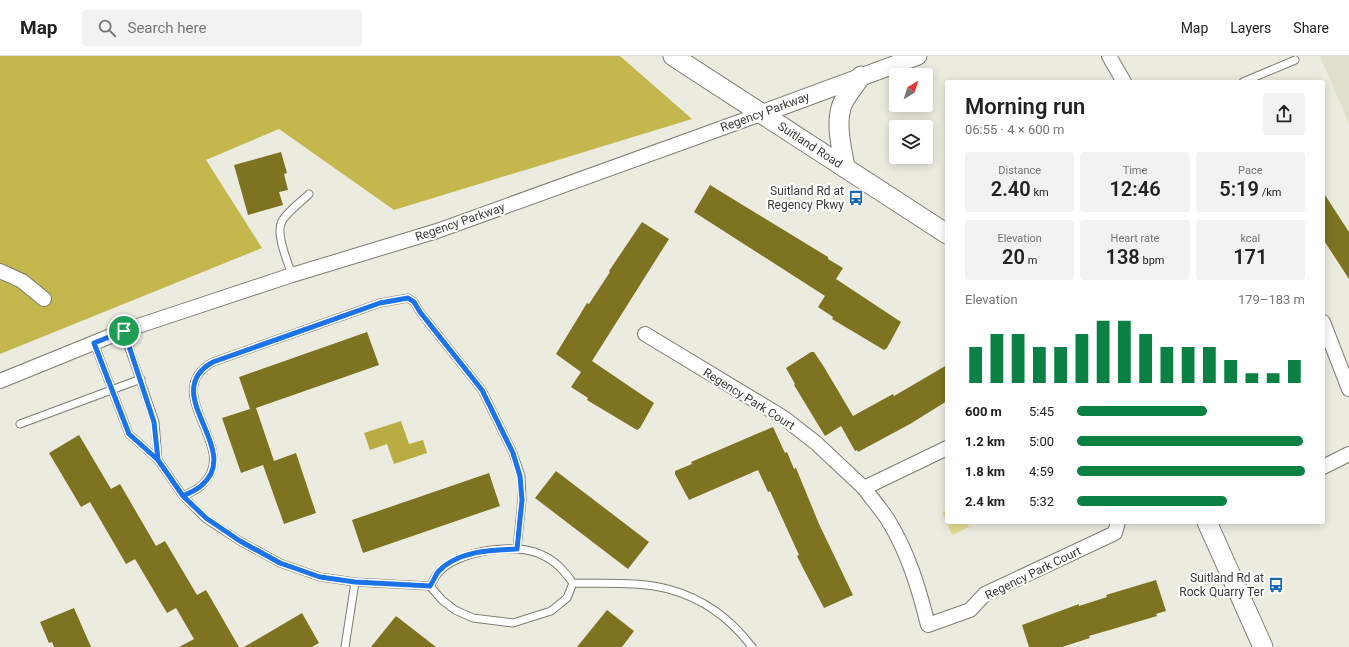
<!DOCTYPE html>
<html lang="en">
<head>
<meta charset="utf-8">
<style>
  body { margin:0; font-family:Roboto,sans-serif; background:#f2f2f2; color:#222; height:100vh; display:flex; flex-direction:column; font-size:15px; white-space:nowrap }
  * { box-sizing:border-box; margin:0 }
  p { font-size:13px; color:#767676 }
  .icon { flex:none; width:22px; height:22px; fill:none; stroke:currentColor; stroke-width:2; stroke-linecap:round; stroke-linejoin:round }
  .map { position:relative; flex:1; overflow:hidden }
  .panel { position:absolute; left:945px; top:24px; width:380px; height:444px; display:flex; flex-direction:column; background:#fff; border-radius:4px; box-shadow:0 2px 10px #0003 }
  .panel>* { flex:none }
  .needle { width:26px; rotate:38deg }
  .tools { position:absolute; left:889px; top:12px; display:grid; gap:8px }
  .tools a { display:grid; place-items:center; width:44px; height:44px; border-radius:4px; background:#fff; box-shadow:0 2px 10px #0003; font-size:20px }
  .pin { position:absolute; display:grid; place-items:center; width:34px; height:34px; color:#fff; margin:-17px; border:2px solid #fff; border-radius:50%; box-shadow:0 1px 4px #0007 }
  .round { display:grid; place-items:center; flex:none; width:42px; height:42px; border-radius:4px; background:#f2f2f2 }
  .headline { display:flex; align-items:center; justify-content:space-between; height:68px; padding:0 20px }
  h1 { font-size:22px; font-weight:600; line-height:30px }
  .stats { display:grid; grid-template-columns:repeat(3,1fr); gap:6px; height:68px; padding:4px 20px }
  .stats div { display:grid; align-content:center; border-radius:4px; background:#f2f2f2; text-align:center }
  .stats b { font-size:20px; font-weight:600 }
  .stats small { font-size:11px; font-weight:400 }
  .stats p { font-size:11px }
  .chart { height:112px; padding:8px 20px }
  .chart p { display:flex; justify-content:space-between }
  .chart svg { width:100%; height:72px; margin-top:4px; stroke:#0b8043; stroke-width:6 }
  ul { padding:0 20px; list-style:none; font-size:13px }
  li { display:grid; grid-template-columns:64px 48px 1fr; align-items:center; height:30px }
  li i { height:10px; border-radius:5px; background:#0b8043 }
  header { display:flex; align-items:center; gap:24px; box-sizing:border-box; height:56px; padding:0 20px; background:#fff; border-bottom:1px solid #e0e0e0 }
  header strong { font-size:19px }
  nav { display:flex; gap:22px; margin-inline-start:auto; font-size:14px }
  .search { width:280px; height:36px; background:#f2f2f2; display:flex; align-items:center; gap:10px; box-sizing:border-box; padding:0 14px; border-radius:4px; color:#767676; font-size:15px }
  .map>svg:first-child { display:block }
  .built { fill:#e1dfcc }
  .green { fill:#e5dd92 }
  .forest { fill:#c4b74e }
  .water { fill:#b9ad42 }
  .building { fill:#7d7320 }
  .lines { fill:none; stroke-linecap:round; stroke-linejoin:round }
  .service-casing { stroke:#7e7d72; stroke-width:9 }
  .minor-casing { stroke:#7e7d72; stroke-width:16 }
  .tertiary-casing { stroke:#7e7d72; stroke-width:19 }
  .secondary-casing { stroke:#7e7d72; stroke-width:21 }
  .service { stroke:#fff; stroke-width:7 }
  .minor { stroke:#fff; stroke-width:14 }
  .tertiary { stroke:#fff; stroke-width:17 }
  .secondary { stroke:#fff; stroke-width:19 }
  .route-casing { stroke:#fff; stroke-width:8 }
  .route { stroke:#1a73e8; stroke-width:5 }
  .labels { text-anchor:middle; stroke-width:4; stroke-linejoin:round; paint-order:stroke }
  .street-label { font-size:12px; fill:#3b3b36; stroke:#fff }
  .poi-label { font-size:12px; fill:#3b3b36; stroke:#fff; text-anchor:end }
</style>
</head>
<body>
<header>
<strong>Map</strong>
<div class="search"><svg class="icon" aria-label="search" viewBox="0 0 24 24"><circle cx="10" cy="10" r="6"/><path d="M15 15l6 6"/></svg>Search here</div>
<nav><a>Map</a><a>Layers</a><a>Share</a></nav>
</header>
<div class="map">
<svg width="1349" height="591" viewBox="0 0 1349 591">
  <rect width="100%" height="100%" fill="#ecebdf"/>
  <path class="built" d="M1320,0H1349V68Z"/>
  <path class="green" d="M947,454V466H967L969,471L952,479L942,456Z"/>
  <path class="forest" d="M0,0H620L692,63L394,154L279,73L206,104L262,192L0,298Z"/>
  <path class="water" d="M401,365L409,388L423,384L427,397L394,408L387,388L370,394L364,377Z"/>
  <path class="building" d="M281,96L287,117L284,118L288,134L279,136L283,149L248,159L234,109Z
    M710,129L828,201V203L843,212L836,223L901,266L887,292L884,294L832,263L833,261L818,251L825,240L694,156Z
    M1323,136L1349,176V223L1323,183Z
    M642,166L669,183L592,305L654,347L640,372L637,374L587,344L588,342L571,331L581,316L556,298L587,247L589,248L610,216L609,215Z
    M367,276L379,309L256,352L274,405L296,397L316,457L284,468L263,409L241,417L222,362L250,353L239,321Z
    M811,296H814L824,311L853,360L893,338L894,340L947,309V345L910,368L858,396L857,394L855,395L841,370L825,380L794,329L795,328L786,312Z
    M773,371L785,397L787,396L794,413L796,412L819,468L853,539L824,552L804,514L797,500L799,499L783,464L770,435L768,436L758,414L689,444L675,418V415L692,408L691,406Z
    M79,379L111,433L120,428L156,490L165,485L197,539L206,534L239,591H179L194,583L176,552L167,557L135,503L126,508L90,446L81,451L49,397Z
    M556,415L649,486L628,513L535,442Z
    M489,417L500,450L363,497L352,464Z
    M1156,524L1166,555L1156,558L1157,560L1089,580L1090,582L1062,591H1029L1022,569L1079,548V550L1107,541L1106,539Z
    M74,552L91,591H54L52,586L49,587L40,566Z
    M607,554L634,575L622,591H577Z
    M302,557L319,587L312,591H244Z
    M396,560L436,591H371Z"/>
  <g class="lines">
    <defs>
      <path id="service" d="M1243,26L1295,4
        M292,219C288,206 275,178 282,165C288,155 301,146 309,138
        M123,275L155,366L158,404
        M94,287L129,378L158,404L183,440L206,463L240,485L280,507L320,521L355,526L430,530C433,526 435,520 438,517C458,494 516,486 542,499C556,505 565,516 573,527C602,528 640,525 668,533C702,542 731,563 752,591
        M20,368L141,323
        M183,440C189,437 197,434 202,429C243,392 157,337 213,306L380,247L408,242L414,246L420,256L482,334L513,397L521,420L522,444L517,493
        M430,530L442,544L455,554L473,562L513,567L551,555L567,542L573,527
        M345,591L355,526"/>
      <path id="minor" d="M1109,0L1124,26
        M0,215L22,225L44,243
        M1323,266L1349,333
        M645,278L784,362L816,387L864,432L947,392
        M0,325L123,275L292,219L437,175L761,58
        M1323,411L1349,398
        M864,432C872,443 881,453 888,464C908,496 919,533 928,569L970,554L985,538L1115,477L1118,466"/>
      <path id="tertiary" d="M761,58L918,0"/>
      <path id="secondary" d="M673,0L947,178
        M845,112C842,93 835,68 842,49C846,39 855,29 861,20
        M1207,466L1263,591"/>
    </defs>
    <use href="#service" class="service-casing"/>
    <use href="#minor" class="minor-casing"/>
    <use href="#tertiary" class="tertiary-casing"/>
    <use href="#secondary" class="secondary-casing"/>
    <use href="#service" class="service"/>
    <use href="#minor" class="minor"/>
    <use href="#tertiary" class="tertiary"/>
    <use href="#secondary" class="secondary"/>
  </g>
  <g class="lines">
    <defs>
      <path id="route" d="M124,275L154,366L158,404L183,440L206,462L240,485L280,507L320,521L355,526L430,530C433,526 435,520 438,516C457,495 491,494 517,493L522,444L520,420L513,397L482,334L420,256L414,246L408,242L380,247L213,306C157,337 244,393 202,429C197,434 189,437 183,440L158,404L129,378L94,287L124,275"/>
    </defs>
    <use href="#route" class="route-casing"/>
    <use href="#route" class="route"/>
  </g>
  <defs>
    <symbol id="bus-bare" viewBox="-9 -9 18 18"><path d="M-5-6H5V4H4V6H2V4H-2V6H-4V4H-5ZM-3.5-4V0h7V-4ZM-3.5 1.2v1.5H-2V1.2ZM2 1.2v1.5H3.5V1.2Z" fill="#1868b7" stroke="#fff" stroke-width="2.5" paint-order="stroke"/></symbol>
  </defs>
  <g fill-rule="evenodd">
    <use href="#bus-bare" x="845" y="131" width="22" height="22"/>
    <use href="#bus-bare" x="1265" y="518" width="22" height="22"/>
  </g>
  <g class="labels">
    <g class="street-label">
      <text transform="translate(765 56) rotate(-20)" y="4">Regency Parkway</text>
      <text transform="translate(810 89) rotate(33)" y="4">Suitland Road</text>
      <text transform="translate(460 166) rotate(-19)" y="4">Regency Parkway</text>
      <text transform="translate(749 343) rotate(32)" y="4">Regency Park Court</text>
      <text transform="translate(1033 517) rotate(-26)" y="4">Regency Park Court</text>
    </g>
    <g class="poi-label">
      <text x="844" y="139">Suitland Rd at<tspan x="844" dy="14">Regency Pkwy</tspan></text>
      <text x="1264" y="526">Suitland Rd at<tspan x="1264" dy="14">Rock Quarry Ter</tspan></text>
    </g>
  </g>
</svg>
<div class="tools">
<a><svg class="needle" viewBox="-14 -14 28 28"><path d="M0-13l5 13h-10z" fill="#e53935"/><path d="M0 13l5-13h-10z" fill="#767676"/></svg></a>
<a><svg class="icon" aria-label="layers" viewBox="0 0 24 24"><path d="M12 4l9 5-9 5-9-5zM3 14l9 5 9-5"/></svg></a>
</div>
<div class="pin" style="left:124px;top:275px;background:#1e9e55"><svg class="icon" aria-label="arrive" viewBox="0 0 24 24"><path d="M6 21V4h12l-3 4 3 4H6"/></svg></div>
<section class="panel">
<div class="headline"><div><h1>Morning run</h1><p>06:55 · 4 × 600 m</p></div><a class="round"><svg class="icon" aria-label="share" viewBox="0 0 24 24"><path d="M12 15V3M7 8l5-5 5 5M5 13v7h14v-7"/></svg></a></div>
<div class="stats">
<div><p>Distance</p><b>2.40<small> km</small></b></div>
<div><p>Time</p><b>12:46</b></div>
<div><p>Pace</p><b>5:19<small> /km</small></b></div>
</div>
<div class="stats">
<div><p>Elevation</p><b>20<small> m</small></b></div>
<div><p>Heart rate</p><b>138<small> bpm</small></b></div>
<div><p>kcal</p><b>171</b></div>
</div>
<div class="chart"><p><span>Elevation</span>179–183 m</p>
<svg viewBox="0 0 160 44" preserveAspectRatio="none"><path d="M5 44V22M15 44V14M25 44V14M35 44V22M45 44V22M55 44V14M65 44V6M75 44V6M85 44V14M95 44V22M105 44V22M115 44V22M125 44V30M135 44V38M145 44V38M155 44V30"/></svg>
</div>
<ul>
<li><b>600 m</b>5:45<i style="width:57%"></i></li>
<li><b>1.2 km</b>5:00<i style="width:99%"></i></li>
<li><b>1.8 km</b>4:59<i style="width:100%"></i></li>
<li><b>2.4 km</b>5:32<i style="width:66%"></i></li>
</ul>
</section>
</div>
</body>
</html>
